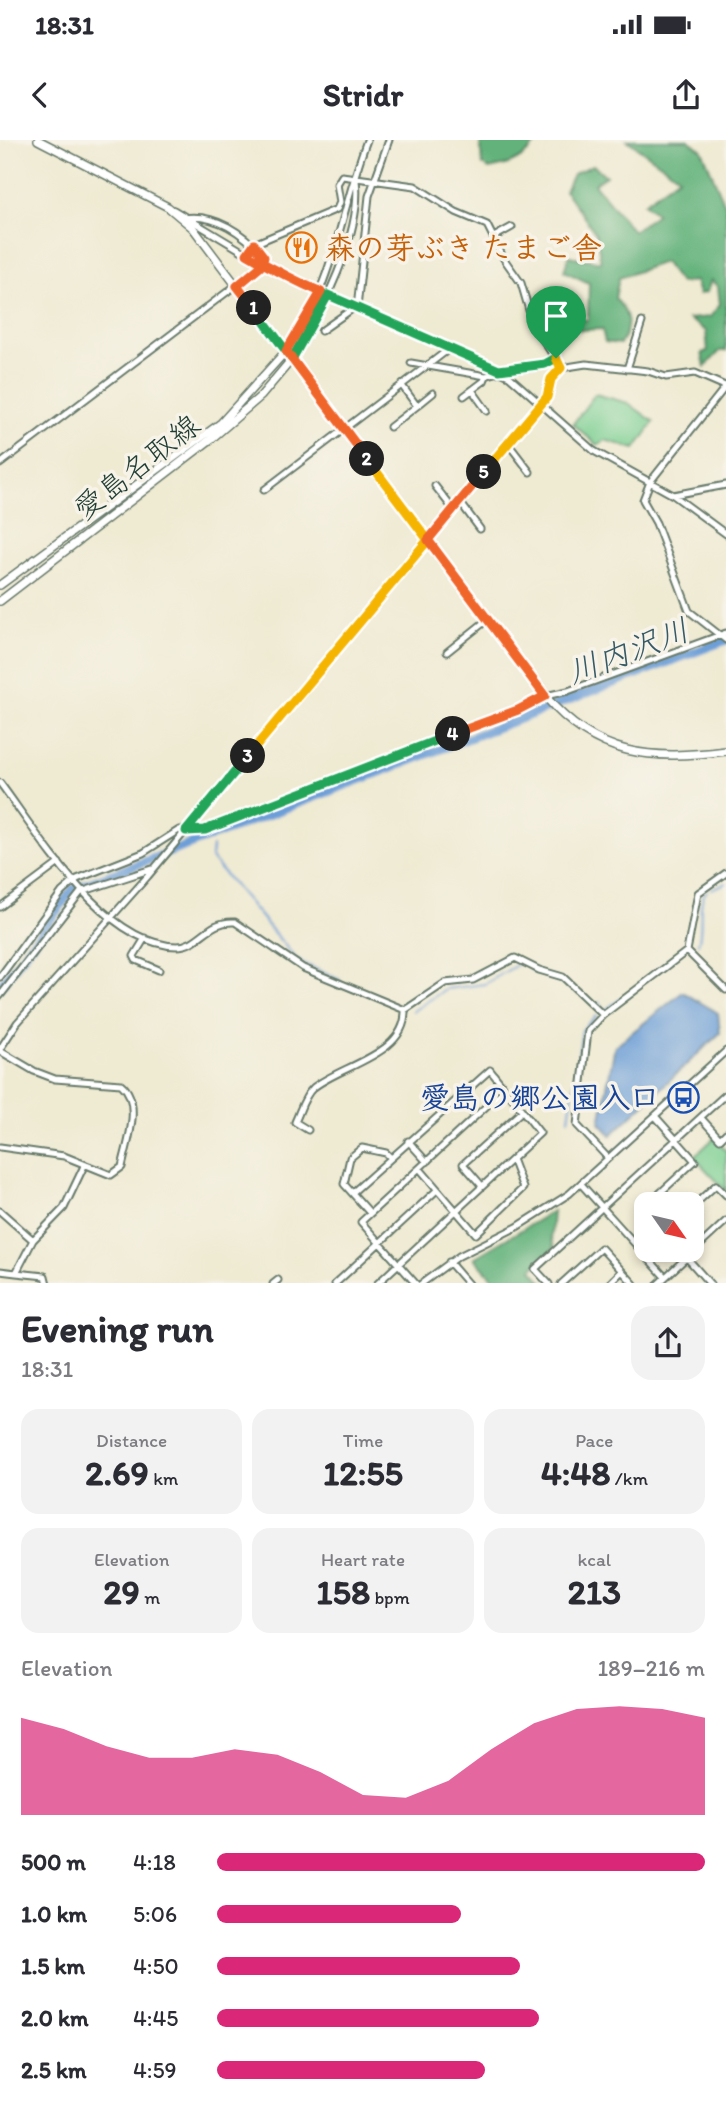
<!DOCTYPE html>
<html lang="en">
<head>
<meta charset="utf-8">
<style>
  body { margin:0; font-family:Itim,"Klee One",sans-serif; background:#f2f2f3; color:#2b2b33; height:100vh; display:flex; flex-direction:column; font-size:26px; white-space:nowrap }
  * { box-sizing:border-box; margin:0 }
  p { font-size:23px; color:#7c7c81 }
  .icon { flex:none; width:38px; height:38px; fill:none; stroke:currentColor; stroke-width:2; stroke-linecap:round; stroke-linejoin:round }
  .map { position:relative; height:1143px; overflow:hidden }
  .side { display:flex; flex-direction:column; background:#fff; flex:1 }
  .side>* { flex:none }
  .needle { width:46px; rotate:124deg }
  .controls { position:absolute; left:634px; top:1052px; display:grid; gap:14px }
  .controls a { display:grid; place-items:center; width:70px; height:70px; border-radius:14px; background:#fff; box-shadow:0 4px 10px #0003; font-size:35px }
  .pin { position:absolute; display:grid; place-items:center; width:60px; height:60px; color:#fff; margin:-72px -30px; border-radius:50% 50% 50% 0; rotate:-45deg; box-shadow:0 0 7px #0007 }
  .pin .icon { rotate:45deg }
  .km { position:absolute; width:35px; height:35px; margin:-18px; border-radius:50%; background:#222; color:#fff; font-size:19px; line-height:35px; text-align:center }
  .round { display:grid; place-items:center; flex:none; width:74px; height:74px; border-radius:21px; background:#f2f2f3 }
  .head { display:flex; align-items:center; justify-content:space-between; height:119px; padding:0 21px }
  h1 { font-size:38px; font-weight:700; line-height:52px }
  .figures { display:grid; grid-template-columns:repeat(3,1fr); gap:10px; height:119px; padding:7px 21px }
  .figures div { display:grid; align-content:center; border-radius:18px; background:#f2f2f3; text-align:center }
  .figures b { font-size:35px; font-weight:700 }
  .figures small { font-size:19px; font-weight:400 }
  .figures p { font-size:19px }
  .chart { height:196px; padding:14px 21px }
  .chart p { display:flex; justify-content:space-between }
  .chart svg { width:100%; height:126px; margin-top:7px; fill:#db2777; opacity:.7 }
  ul { padding:0 21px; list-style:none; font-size:23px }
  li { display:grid; grid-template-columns:112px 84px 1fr; align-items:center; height:52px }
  li i { height:18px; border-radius:9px; background:#db2777 }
  .status { display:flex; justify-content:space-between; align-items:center; height:49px; padding:0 35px; background:#fff; direction:ltr }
  .status svg { height:19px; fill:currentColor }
  header { display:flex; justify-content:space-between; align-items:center; height:91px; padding:0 21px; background:#fff; font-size:32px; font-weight:700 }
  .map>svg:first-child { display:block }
  .green { fill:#7bcf92; stroke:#4d8663; stroke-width:2 }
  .forest { fill:#64b27c; stroke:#427858; stroke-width:2 }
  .water { fill:#6c9ed7; stroke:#466e86; stroke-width:2 }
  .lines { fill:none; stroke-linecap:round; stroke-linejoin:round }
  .stream { stroke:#6c9ed7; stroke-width:2 }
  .river { stroke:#6c9ed7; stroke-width:9 }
  .minor-casing { stroke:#687a6b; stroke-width:9 }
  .major-casing { stroke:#687a6b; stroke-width:10 }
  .minor { stroke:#fff; stroke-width:5 }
  .major { stroke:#fff; stroke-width:7 }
  .split-1-casing { stroke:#fff; stroke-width:14 }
  .split-2-casing { stroke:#fff; stroke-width:14 }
  .split-3-casing { stroke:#fff; stroke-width:14 }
  .split-4-casing { stroke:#fff; stroke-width:14 }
  .split-5-casing { stroke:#fff; stroke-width:14 }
  .split-6-casing { stroke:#fff; stroke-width:14 }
  .split-1 { stroke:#22a559; stroke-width:9 }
  .split-2 { stroke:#f0652b; stroke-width:9 }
  .split-3 { stroke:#f5b400; stroke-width:9 }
  .split-4 { stroke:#22a559; stroke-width:9 }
  .split-5 { stroke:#f0652b; stroke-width:9 }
  .split-6 { stroke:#f5b400; stroke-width:9 }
  .labels { text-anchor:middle; stroke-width:7; stroke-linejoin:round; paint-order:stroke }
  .food-label { font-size:30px; font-weight:bold; fill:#c56008; stroke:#f7f3e8; text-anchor:start }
  .street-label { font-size:30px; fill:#1f3d34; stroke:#f7f3e8 }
  .transit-label { font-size:30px; font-weight:bold; fill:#164399; stroke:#f7f3e8; text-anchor:end }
  .water-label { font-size:32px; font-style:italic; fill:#365a65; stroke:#f7f3e8 }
</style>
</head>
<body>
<div class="status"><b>18:31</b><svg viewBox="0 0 49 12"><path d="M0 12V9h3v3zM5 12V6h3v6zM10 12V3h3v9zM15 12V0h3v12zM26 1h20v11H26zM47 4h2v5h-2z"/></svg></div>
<header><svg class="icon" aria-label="back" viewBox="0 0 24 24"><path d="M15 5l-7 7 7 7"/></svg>Stridr<svg class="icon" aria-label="share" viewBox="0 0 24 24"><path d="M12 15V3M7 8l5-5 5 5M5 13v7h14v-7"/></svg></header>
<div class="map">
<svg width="726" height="1144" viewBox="0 0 726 1144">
  <rect width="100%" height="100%" fill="#f7f3e8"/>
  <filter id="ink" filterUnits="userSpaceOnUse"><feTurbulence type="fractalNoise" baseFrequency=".0143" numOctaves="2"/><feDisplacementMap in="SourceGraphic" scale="14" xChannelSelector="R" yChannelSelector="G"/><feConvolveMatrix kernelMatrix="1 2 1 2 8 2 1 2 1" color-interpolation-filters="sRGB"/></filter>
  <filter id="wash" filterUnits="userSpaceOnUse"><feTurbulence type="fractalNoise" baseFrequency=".00686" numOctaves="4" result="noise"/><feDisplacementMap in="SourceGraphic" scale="28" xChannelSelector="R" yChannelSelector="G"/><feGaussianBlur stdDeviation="1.57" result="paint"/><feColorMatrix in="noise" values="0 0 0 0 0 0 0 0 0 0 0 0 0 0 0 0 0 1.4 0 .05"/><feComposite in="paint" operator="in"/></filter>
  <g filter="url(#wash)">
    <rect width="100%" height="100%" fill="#efead2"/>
    <path class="green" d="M595,254L628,263L654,282L635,309L605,300L597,305L573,284Z
      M714,998L726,1011V1051L694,1017Z"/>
    <path class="forest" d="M480,0H538C525,19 511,25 489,29L482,24Z
      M627,0H688L702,10L726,67V211H720L705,227L702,213L708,211L706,191L689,179L710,177L720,164L718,147L711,140L707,152L699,154L695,141L680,143L664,122L619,138L615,158C629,174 632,185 620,204L605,202L602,189L580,190L572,179L588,180L589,143L564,131L569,116L601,122L596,94L565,51L573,34L593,25L606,36L594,44L633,91L657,74L644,63L679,37Z
      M553,1071L551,1097L554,1108L532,1129L543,1143H497L474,1118Z"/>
    <path class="water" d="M683,852L718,873L720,893L611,995L600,983L615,906Z"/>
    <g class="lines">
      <path class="stream" d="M210,695L211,701
        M212,707L211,718L298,821L340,840
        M711,749L726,743
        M698,804C704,788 696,761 707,751
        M530,829C544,839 557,839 571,848
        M599,862L602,866
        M605,870L623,857
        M413,871L446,849L485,844L520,823
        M569,979L582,890L596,876"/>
      <path class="river" d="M0,847L73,749L726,500"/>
    </g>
  </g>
  <g filter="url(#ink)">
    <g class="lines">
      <defs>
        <path id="minor" d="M174,70L262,123L321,152
          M494,97L512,87
          M247,114L254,104L337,69L340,62L337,44L342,36L415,46L456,72L487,85L504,119L521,143L533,184L561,228
          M328,155L509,236L594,311L673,355L726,394
          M357,168L369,56L389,0
          M321,191L355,167
          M286,211C337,139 338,78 367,0
          M292,219C321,177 363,91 356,40
          M411,223L486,236
          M627,229L642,182
          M726,246L650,342L643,360L656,383L689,471L726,500
          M403,247L417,266L433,253
          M472,250L487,271
          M464,256L484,241L486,236C508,226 536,232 556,218
          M390,287L417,266
          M507,302L530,332
          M0,324L260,127L264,117C244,93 215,73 183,78
          M435,346L453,369
          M264,350L449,209
          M673,355L726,345
          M460,362L480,389
          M447,512L487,480
          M0,643C39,695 104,805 177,806C200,806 207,780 235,782L303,828L405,870L445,843L473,840L515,818L539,830L563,837L603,875
          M0,767L59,723
          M145,798L134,816L136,820L159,830
          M687,811L726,850
          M0,837L62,752L77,739L143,713L179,690L205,689L518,570L545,556L568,551L726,493
          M0,856L81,752L152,729
          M0,909L17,883L148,736L547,257L551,239L561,228L586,224L648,231L666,237L695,233L725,246
          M0,911L34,931L55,939L121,944C143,962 127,1003 122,1027L111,1035L64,1016L0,1007
          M701,978L720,999L726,993
          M308,990L295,982C300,972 304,956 313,948C341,925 407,915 405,870
          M408,1001L427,1022
          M608,1018L577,985L588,891L603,875L687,811L698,753L726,733
          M420,1029L476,1094L523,1048L512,1019
          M581,1044L665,1137
          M482,1046L463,1024L522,971
          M352,1053L490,930L540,993L377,1144
          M648,1064L695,1021L655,976
          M646,1066L643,1069L646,1072
          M691,1068L716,1045L726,1055
          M0,1071L33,1100
          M370,1073L344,1044L350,1018L362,1008L386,1013L390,1017
          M680,1110L710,1144
          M449,1122L468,1144
          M0,1131L16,1133L33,1100L64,1068L84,1026
          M16,1133L45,1136L47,1144
          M273,1144L278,1140
          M335,1144L437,1050
          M416,1144L361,1082L505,949
          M421,1144L459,1116L517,1087L569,1054L726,911
          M549,1144L535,1129L726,954
          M561,1144L601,1108L634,1144
          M609,1144L622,1131
          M658,1144L726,1081"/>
        <path id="major" d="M38,0L168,67L193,88L545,556C597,618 652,620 726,611
          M0,445L221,283L286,211
          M0,461L211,299L261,256L292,219"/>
      </defs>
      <use href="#minor" class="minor-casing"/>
      <use href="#major" class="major-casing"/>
      <use href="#minor" class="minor"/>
      <use href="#major" class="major"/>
    </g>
  </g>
  <g class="lines" filter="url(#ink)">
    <defs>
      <path id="split-1" d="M254,168L292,219L328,155L499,230L545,224L556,218"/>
      <path id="split-2" d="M254,168L237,146L260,127L264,117L254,104L247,114C271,128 295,141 321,152L286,211L367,319"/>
      <path id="split-3" d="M248,616L428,400L367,319"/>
      <path id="split-4" d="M248,616L186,691L205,690L453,594"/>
      <path id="split-5" d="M453,594L518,570L545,556L428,400L484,332"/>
      <path id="split-6" d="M484,332L547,257L551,239L561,228L556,218"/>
    </defs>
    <use href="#split-1" class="split-1-casing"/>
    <use href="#split-2" class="split-2-casing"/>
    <use href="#split-3" class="split-3-casing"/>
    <use href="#split-4" class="split-4-casing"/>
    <use href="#split-5" class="split-5-casing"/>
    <use href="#split-6" class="split-6-casing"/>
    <use href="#split-1" class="split-1"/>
    <use href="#split-2" class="split-2"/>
    <use href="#split-3" class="split-3"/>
    <use href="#split-4" class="split-4"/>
    <use href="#split-5" class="split-5"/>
    <use href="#split-6" class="split-6"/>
  </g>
  <defs>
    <symbol id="restaurant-ring" viewBox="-11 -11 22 22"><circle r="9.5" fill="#f7f3e8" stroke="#e8710a" stroke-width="1.5"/><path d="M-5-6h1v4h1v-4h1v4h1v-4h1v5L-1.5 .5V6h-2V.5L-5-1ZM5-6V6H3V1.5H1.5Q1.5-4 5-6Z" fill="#e8710a"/></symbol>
    <symbol id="bus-ring" viewBox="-11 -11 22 22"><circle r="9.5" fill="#f7f3e8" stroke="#1a4fb4" stroke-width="1.5"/><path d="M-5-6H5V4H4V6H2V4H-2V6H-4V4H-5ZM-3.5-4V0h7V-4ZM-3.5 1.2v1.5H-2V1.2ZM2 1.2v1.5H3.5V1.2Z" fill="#1a4fb4"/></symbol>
  </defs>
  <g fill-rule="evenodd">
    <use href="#restaurant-ring" x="284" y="90" width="35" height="35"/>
    <use href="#bus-ring" x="666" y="940" width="35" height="35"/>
  </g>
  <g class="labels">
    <g class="food-label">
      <text x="325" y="118">森の芽ぶき たまご舎</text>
    </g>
    <g class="street-label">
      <text transform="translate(137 327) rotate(-38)" y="10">愛島名取線</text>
    </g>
    <g class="transit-label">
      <text x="660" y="968">愛島の郷公園入口</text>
    </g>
    <g class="water-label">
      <text transform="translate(628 511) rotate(-21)" y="11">川内沢川</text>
    </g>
  </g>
</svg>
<div class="controls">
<a><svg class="needle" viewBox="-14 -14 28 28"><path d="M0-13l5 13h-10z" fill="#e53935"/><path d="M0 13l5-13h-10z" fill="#7c7c81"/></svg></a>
</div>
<div class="pin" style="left:556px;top:218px;background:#1e9e55"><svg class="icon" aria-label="arrive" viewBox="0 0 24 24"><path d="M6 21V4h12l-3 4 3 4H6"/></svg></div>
<b class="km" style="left:254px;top:168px">1</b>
<b class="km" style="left:367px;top:319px">2</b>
<b class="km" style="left:248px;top:616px">3</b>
<b class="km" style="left:453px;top:594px">4</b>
<b class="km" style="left:484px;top:332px">5</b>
</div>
<section class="side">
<div class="head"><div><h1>Evening run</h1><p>18:31</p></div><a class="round"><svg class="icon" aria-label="share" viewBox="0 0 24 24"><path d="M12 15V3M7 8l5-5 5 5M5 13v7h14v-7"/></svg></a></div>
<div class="figures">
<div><p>Distance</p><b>2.69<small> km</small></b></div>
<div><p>Time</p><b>12:55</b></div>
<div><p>Pace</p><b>4:48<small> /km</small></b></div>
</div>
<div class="figures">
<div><p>Elevation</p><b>29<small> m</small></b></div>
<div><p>Heart rate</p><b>158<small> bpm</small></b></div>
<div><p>kcal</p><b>213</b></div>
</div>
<div class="chart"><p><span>Elevation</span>189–216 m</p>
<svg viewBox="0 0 160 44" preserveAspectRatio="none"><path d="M0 44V10L10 14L20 20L30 24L40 24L50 21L60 23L70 29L80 37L90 38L100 32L110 21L120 12L130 7L140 6L150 7L160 10V44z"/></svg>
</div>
<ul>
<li><b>500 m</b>4:18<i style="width:100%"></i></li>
<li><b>1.0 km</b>5:06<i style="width:50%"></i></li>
<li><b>1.5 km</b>4:50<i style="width:62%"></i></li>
<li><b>2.0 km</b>4:45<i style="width:66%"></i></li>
<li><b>2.5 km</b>4:59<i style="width:55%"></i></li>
</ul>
</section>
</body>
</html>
